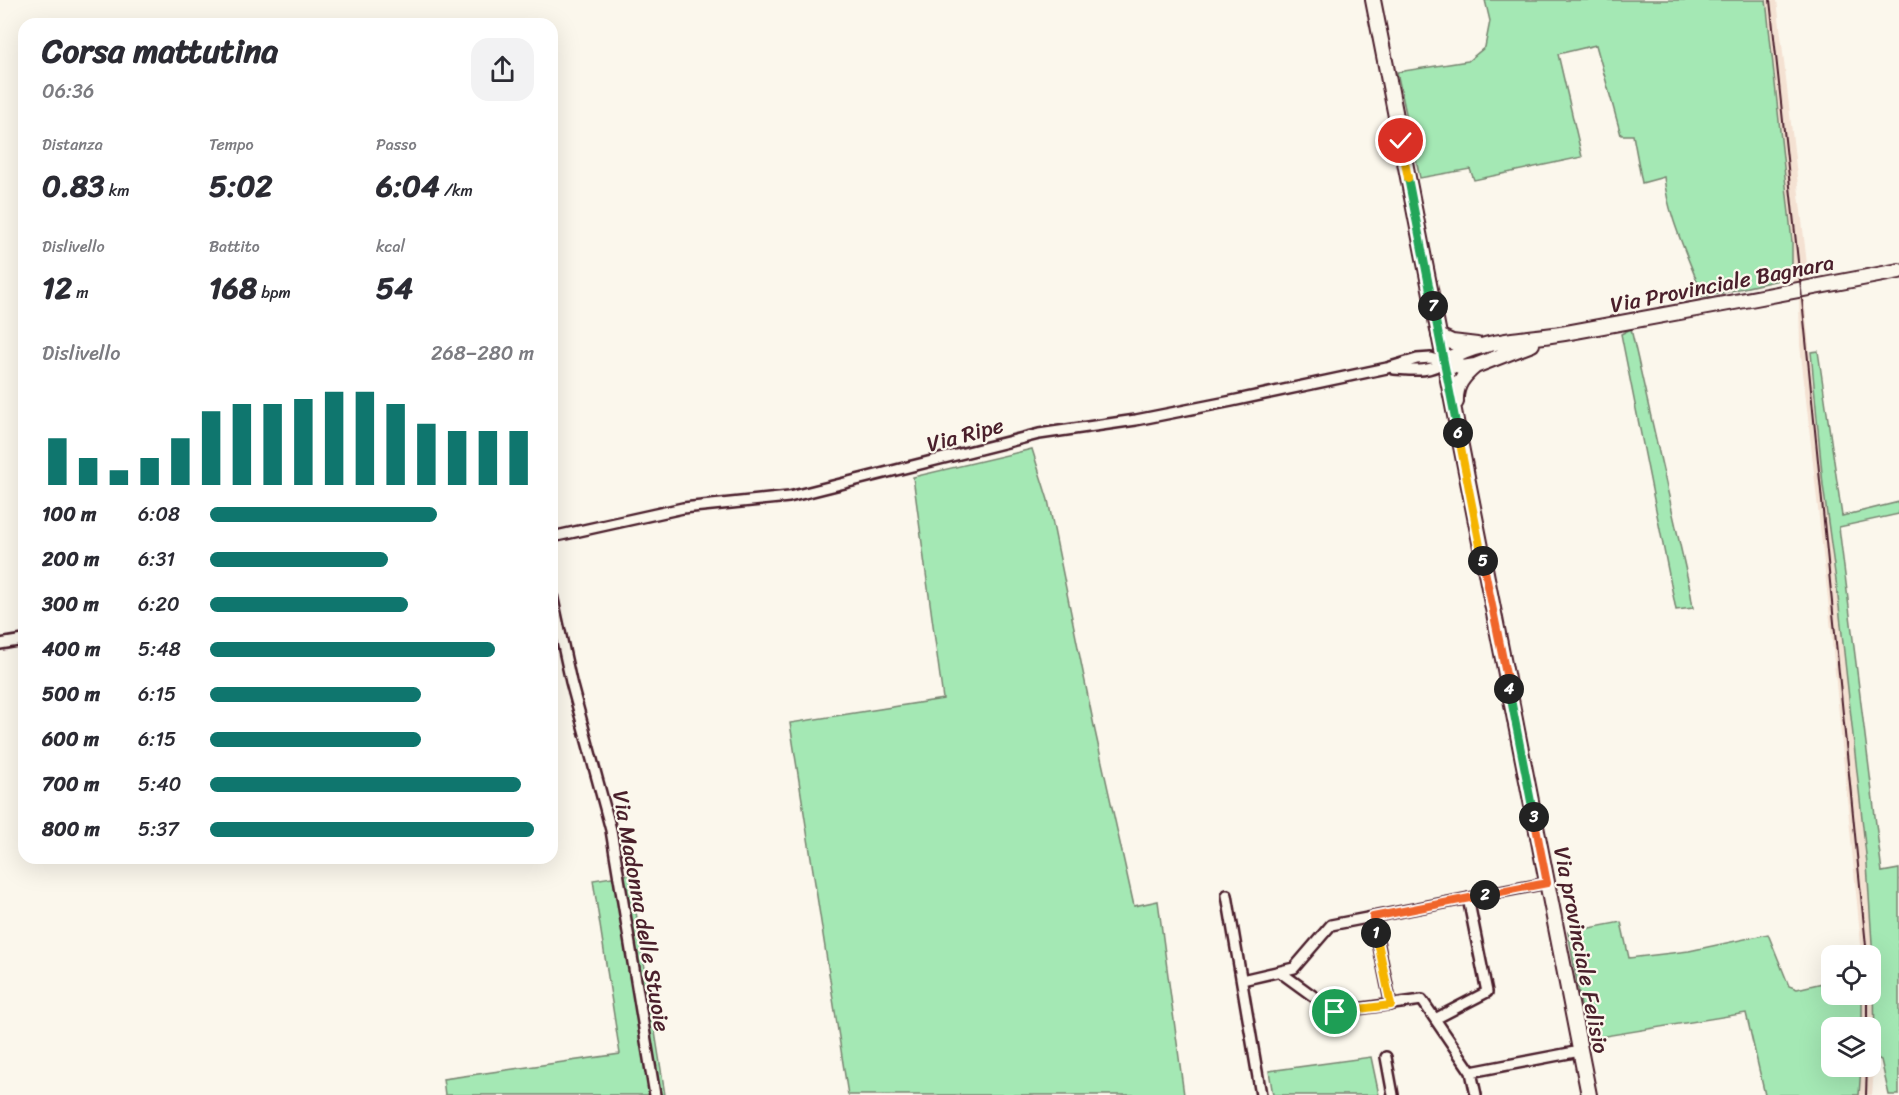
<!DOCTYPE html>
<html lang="it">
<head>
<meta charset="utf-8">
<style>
  body { margin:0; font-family:Sriracha,sans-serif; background:#f2f2f3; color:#2b2b33; height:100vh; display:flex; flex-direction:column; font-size:22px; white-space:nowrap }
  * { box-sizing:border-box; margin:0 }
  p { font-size:20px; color:#7c7c81 }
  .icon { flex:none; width:33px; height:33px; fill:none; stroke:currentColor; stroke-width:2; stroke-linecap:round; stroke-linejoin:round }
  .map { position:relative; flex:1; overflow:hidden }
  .drawer { position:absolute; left:18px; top:18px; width:540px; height:846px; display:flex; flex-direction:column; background:#fff; border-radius:18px; box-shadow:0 6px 24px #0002 }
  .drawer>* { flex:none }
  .buttons { position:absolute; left:1821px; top:945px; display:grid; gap:12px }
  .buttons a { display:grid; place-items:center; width:60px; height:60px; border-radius:12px; background:#fff; box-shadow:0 6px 24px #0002; font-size:30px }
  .pin { position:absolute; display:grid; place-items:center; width:51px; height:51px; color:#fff; margin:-26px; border:3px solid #fff; border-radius:50%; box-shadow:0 2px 6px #0007 }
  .km { position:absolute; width:30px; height:30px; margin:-15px; border-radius:50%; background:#222; color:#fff; font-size:16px; line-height:30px; text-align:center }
  .round { display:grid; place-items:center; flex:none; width:63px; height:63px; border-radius:18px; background:#f2f2f3 }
  .head { display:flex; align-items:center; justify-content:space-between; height:102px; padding:0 24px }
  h1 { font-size:33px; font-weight:700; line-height:45px }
  .stats { display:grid; grid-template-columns:repeat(3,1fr); gap:9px; height:102px; padding:6px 24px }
  .stats div { display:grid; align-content:center }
  .stats b { font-size:30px; font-weight:700 }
  .stats small { font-size:16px; font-weight:400 }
  .stats p { font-size:16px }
  .chart { height:168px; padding:12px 24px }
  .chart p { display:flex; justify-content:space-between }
  .chart svg { width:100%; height:108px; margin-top:6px; stroke:#0f766e; stroke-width:6 }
  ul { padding:0 24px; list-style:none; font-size:20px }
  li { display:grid; grid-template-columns:96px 72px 1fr; align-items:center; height:45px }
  li i { height:15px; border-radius:8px; background:#0f766e }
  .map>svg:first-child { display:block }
  .built { fill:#f4e1d2 }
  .green { fill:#a4e8b4; stroke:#778470; stroke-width:1.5 }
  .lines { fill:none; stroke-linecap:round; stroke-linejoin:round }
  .minor-casing { stroke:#4a1f2b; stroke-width:14 }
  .secondary-casing { stroke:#4a1f2b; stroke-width:18 }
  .minor { stroke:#fbf7ec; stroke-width:9 }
  .secondary { stroke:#fbf7ec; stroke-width:14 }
  .rail { stroke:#4a1f2b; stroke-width:2 }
  .split-1-casing { stroke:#fff; stroke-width:12 }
  .split-2-casing { stroke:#fff; stroke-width:12 }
  .split-3-casing { stroke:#fff; stroke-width:12 }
  .split-4-casing { stroke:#fff; stroke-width:12 }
  .split-5-casing { stroke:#fff; stroke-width:12 }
  .split-6-casing { stroke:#fff; stroke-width:12 }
  .split-7-casing { stroke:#fff; stroke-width:12 }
  .split-8-casing { stroke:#fff; stroke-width:12 }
  .split-9-casing { stroke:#fff; stroke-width:12 }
  .split-1 { stroke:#f5b400; stroke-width:8 }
  .split-2 { stroke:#f0652b; stroke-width:8 }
  .split-3 { stroke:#f0652b; stroke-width:8 }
  .split-4 { stroke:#22a559; stroke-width:8 }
  .split-5 { stroke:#f0652b; stroke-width:8 }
  .split-6 { stroke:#f5b400; stroke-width:8 }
  .split-7 { stroke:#22a559; stroke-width:8 }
  .split-8 { stroke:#22a559; stroke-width:8 }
  .split-9 { stroke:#f5b400; stroke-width:8 }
  .labels { text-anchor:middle; stroke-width:4.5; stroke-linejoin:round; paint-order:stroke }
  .street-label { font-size:22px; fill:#4a1f2b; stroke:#fbf7ec }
</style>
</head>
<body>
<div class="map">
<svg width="1899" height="1095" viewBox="0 0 1899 1095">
  <rect width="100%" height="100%" fill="#fbf7ec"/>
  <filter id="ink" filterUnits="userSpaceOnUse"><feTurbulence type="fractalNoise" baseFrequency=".0167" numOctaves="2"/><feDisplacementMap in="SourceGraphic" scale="12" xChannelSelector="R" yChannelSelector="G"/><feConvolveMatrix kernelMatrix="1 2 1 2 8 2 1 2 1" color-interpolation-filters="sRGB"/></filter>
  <g filter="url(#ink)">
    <path class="built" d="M1766,0H1777L1809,282L1795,286L1792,277V242Z
      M1804,296L1823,485L1837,588L1867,864L1874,975L1875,1057L1872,1095H1859L1861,1067L1870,1066V1028L1862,1027V995L1870,994V956L1862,955L1828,599L1800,345L1799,297Z"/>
    <path class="green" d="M1485,0H1766L1792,242V277L1703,297C1689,258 1668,218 1664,177L1642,183L1633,135H1621L1596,45L1558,54L1582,157L1474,180L1470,169L1420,178L1397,72L1468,61L1485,47L1490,21Z
      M1631,329L1690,589L1693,608L1676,610L1621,334Z
      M1818,351L1842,516L1899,502V514L1839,527L1882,872L1899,869V1095H1889L1881,1060L1875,1057L1874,975L1867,864L1837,588L1823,485L1811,352Z
      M1032,449L1048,500L1095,731L1134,906L1158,901L1184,1095H848L790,723L943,699L913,477Z
      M630,874L665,1095H445L443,1079L620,1054L593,880Z
      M1621,922L1629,958L1689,951L1768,934L1789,986L1797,989L1831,981L1832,994L1862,995V1027L1832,1028V1066L1861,1067L1859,1095H1765L1746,1013L1587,1039L1568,932Z
      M1371,1057L1379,1095H1273L1269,1071Z"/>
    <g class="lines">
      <defs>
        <path id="minor" d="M1394,369C1413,370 1428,373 1444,362
          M552,537L683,508L789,497L1039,434L1136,420L1232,401L1387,368L1417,359L1431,358L1444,362
          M552,595L571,682L611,830L655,1095
          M0,644L24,640
          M1227,895L1261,1095
          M1373,917L1391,1005
          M1280,972L1335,1012L1422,1000L1471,1072L1476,1095
          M1242,980L1294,968L1331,925L1547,883
          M1435,1019L1487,992L1468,898
          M1386,1057L1393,1095
          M1471,1072L1580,1051"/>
        <path id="secondary" d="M1373,0L1589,1095
          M1439,336L1452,342L1477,345
          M1444,362C1480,338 1530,340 1571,332C1680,312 1790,292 1899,271
          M1444,362L1463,368L1475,366L1532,344
          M1456,402C1455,386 1463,376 1475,366"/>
      </defs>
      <use href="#minor" class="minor-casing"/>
      <use href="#secondary" class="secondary-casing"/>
      <use href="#minor" class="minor"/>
      <use href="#secondary" class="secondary"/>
      <path class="rail" d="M1770,0L1801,289L1867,956
        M1867,1028V994
        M1866,1095L1867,1066"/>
    </g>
  </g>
  <g class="lines" filter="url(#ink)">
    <defs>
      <path id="split-1" d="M1335,1012L1391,1005L1376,933"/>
      <path id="split-2" d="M1376,933L1373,917L1485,895"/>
      <path id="split-3" d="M1485,895L1547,883L1534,817"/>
      <path id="split-4" d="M1509,689L1534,817"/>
      <path id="split-5" d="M1483,561L1509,689"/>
      <path id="split-6" d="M1458,433L1483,561"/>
      <path id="split-7" d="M1433,306L1458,433"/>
      <path id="split-8" d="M1408,178L1433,306"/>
      <path id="split-9" d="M1401,141L1408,178"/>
    </defs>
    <use href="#split-1" class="split-1-casing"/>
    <use href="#split-2" class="split-2-casing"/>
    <use href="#split-3" class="split-3-casing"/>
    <use href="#split-4" class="split-4-casing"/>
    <use href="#split-5" class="split-5-casing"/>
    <use href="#split-6" class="split-6-casing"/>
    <use href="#split-7" class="split-7-casing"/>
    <use href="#split-8" class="split-8-casing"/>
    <use href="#split-9" class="split-9-casing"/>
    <use href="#split-1" class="split-1"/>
    <use href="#split-2" class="split-2"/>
    <use href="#split-3" class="split-3"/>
    <use href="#split-4" class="split-4"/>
    <use href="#split-5" class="split-5"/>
    <use href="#split-6" class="split-6"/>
    <use href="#split-7" class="split-7"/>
    <use href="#split-8" class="split-8"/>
    <use href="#split-9" class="split-9"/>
  </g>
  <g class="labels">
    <g class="street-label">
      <text transform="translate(1722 283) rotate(-11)" y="8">Via Provinciale Bagnara</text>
      <text transform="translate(965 434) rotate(-15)" y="8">Via Ripe</text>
      <text transform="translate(642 911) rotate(80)" y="8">Via Madonna delle Stuoie</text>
      <text transform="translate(1582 950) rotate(79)" y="8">Via provinciale Felisio</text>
    </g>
  </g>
</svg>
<div class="buttons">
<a><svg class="icon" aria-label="locate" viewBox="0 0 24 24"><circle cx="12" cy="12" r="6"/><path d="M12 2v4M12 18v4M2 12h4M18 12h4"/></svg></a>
<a><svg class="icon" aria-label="layers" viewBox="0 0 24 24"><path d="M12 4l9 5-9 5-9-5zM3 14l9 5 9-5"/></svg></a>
</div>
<div class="pin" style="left:1335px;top:1012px;background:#1e9e55"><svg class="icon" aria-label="arrive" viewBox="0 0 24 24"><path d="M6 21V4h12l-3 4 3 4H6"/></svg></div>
<div class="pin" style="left:1401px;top:141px;background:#d93025"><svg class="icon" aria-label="check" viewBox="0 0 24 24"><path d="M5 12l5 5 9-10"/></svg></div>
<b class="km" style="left:1376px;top:933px">1</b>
<b class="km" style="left:1485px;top:895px">2</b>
<b class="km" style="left:1534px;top:817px">3</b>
<b class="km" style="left:1509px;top:689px">4</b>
<b class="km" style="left:1483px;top:561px">5</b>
<b class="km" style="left:1458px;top:433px">6</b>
<b class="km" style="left:1433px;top:306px">7</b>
<section class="drawer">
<div class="head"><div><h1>Corsa mattutina</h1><p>06:36</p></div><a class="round"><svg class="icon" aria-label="share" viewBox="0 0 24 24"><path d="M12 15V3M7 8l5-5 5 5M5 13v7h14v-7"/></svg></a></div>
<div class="stats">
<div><p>Distanza</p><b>0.83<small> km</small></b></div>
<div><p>Tempo</p><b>5:02</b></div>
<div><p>Passo</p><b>6:04<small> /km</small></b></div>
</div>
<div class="stats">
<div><p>Dislivello</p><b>12<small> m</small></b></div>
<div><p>Battito</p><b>168<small> bpm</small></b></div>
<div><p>kcal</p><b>54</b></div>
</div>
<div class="chart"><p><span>Dislivello</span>268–280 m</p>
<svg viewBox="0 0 160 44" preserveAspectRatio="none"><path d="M5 44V25M15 44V33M25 44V38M35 44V33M45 44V25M55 44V14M65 44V11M75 44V11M85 44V9M95 44V6M105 44V6M115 44V11M125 44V19M135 44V22M145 44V22M155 44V22"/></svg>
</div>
<ul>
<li><b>100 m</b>6:08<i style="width:70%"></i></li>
<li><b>200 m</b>6:31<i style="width:55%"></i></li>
<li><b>300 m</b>6:20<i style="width:61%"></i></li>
<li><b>400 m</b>5:48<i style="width:88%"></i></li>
<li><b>500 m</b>6:15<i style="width:65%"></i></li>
<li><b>600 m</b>6:15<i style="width:65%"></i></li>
<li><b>700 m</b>5:40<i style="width:96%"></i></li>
<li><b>800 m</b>5:37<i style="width:100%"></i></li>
</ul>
</section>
</div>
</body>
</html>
